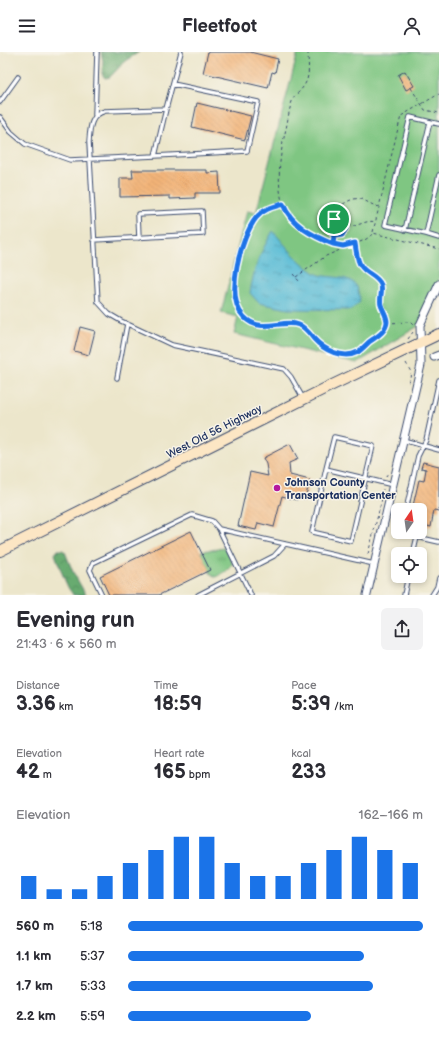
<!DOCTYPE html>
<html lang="en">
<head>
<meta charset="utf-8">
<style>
  body { margin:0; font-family:"Balsamiq Sans",sans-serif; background:#f2f2f3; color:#2b2b33; height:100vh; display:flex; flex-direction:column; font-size:15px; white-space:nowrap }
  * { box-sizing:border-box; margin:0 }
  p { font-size:13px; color:#7c7c81 }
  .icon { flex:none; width:22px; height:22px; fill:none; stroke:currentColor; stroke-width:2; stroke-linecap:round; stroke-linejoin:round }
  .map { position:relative; height:543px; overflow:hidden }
  .sheet { display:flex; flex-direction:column; background:#fff; flex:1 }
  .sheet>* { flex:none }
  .needle { width:26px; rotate:13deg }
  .fabs { position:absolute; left:391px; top:451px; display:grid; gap:8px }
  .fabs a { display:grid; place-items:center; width:36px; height:36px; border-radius:6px; background:#fff; box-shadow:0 2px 6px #0003; font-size:20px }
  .pin { position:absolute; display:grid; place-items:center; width:34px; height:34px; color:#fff; margin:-17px; border:2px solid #fff; border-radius:50%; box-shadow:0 1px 4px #0007 }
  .round { display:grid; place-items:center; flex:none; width:42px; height:42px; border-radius:6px; background:#f2f2f3 }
  .head { display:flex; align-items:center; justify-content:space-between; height:68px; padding:0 16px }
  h1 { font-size:22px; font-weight:700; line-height:30px }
  .stats { display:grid; grid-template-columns:repeat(3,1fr); gap:6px; height:68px; padding:4px 16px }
  .stats div { display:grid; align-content:center }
  .stats b { font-size:20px; font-weight:700 }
  .stats small { font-size:11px; font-weight:400 }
  .stats p { font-size:11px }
  .chart { height:112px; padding:8px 16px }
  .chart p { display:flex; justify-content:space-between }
  .chart svg { width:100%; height:72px; margin-top:4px; stroke:#1a73e8; stroke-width:6 }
  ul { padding:0 16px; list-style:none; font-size:13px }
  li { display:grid; grid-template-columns:64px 48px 1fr; align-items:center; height:30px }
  li i { height:10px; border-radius:5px; background:#1a73e8 }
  header { display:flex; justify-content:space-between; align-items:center; height:52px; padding:0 16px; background:#fff; font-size:18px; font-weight:700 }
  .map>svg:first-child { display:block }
  .grass { fill:url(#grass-tufts); stroke:#4d7a70 }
  .forest { fill:url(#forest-crowns); stroke:#416d67 }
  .park { fill:#7fc682; stroke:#4d7a70 }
  .water { fill:url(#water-ripples); stroke:#3a769a }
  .building { fill:url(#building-back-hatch) }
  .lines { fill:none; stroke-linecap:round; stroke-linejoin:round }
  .service-casing { stroke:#3a4a6e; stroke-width:5.5 }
  .minor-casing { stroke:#3a4a6e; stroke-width:9 }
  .secondary-casing { stroke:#3a4a6e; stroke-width:12 }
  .path { stroke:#3a4a6e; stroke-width:1; stroke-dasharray:3 3; stroke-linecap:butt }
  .service { stroke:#fff; stroke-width:3.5 }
  .minor { stroke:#fff; stroke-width:7 }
  .secondary { stroke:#fce6c4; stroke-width:10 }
  .route-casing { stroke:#fff; stroke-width:8 }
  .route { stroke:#1a73e8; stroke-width:5 }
  .poi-dot { fill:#b5179e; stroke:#f7f3e8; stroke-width:1.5 }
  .labels { text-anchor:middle; stroke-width:3; stroke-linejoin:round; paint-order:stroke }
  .street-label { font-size:11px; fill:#1b2f5e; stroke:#f7f3e8 }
  .poi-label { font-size:11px; font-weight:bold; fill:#1b2f5e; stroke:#f7f3e8; text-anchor:start }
</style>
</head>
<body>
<header><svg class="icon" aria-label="menu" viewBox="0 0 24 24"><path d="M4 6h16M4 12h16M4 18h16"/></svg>Fleetfoot<svg class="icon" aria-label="person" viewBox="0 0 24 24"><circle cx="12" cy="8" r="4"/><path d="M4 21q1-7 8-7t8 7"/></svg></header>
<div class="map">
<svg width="439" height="543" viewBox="0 0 439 543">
  <defs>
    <pattern id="grass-tufts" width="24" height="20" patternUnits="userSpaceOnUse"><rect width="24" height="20" fill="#7fc682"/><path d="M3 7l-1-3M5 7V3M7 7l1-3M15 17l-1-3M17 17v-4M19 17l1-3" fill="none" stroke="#67a16e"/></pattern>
    <pattern id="forest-crowns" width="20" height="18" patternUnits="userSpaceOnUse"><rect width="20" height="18" fill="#67ab70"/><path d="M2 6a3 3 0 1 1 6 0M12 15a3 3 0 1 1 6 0" fill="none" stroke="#548c5f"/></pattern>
    <pattern id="water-ripples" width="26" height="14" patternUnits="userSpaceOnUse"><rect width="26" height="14" fill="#58bcd6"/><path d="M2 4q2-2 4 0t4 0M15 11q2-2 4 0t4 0" fill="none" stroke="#4899b1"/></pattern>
    <pattern id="building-back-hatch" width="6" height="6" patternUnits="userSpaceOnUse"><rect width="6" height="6" fill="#f3b377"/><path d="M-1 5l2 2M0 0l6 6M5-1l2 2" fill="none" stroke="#d09a69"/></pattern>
  </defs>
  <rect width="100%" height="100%" fill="#f7f3e8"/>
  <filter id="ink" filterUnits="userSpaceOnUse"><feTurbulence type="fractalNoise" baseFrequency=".025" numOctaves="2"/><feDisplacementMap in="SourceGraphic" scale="8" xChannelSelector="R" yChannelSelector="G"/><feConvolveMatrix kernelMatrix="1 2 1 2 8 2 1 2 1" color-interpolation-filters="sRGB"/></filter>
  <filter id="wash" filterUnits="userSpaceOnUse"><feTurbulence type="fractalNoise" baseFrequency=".012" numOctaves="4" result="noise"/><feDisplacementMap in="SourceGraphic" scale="16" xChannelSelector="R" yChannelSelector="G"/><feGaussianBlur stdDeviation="0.9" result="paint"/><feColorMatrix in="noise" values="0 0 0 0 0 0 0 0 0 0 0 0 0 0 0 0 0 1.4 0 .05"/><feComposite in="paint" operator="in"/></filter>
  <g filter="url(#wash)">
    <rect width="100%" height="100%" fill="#ece6cb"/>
    <path class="grass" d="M225,496C232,510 238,513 223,521C221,522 220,524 216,525L211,522L201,499Z"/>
    <path class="forest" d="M101,0H139L125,9L110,25L105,26L102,22L103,9Z
      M58,498H63L65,500L73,520L86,543H73C72,540 69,538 68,535C63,525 59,513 55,502Z"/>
    <path class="park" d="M298,0H439V232L420,273L357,311L234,282L238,265L221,261L247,159L256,161Z"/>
    <path class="water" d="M273,179C285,193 299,211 315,221C327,228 349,221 357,235C359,239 359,246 360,250L351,258L288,257L259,251L250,241C254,216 260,201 273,179Z"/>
    <g id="blocks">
      <path class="building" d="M208,0H250L278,7L275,21L272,20L268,36L203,21Z
        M405,19L414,34L406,38L398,23Z
        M197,51L251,64L245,88L192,75Z
        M132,118H207V121L219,120L220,141H195V146L170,147V144L120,145V126H133Z
        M80,275L95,279L89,303L74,299Z
        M290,392L298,407L289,411L290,423L310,428L305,447L297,445V448L282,444L274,475L258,471L256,478L238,474L250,420L268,424L266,412L263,406Z
        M423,410L439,414V459L434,458L431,475L420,472V458H412L419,428L424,429L426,417L421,416Z
        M191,479L210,518L159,543H109L100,524Z"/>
    </g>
  </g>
  <g filter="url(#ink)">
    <use href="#blocks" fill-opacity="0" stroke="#3a4a6e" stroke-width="1"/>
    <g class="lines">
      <defs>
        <path id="service" d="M181,0L166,57L105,59C90,63 90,76 89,90L98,250L109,262L121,269L172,293L284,317L291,325L303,346
          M0,50L18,25
          M95,63L97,0
          M0,65L11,80L25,92L70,108L155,104L166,57
          M155,104L247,99L258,50L173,32
          M439,123L426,182L439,186
          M405,178L430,70
          M426,182L385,173L410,65L439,72
          M94,188L203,182L202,159L138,162L139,186
          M117,326L127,272
          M403,388L439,398
          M326,417L334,385L373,394L351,489L312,480L326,417L393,433
          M406,458L418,404L426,388L439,328
          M219,477L374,512
          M412,480L417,485L439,490
          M413,502L417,485
          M102,543L90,518L93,511L192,463L212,469L219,477L251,543
          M198,543L274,504L285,492
          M404,543L408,524
          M432,543L437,535L439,526"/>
        <path id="minor" d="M434,305L439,303
          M367,543L421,313L420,273L439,232"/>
        <path id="secondary" d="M0,499L326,336L439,282"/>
      </defs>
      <use href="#service" class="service-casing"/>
      <use href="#minor" class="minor-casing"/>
      <use href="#secondary" class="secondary-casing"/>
      <path class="path" d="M308,0C308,9 310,22 306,30C303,37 297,41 293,47C289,56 288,68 286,77C280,101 276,129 283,153C288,171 317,189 334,192C346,195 366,191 373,181L439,197
        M411,36L425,58L439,61
        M283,152C273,155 263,157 256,166C241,185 224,245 244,265C261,283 283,266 299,273C305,275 310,282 314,287C324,298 343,308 358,300C362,297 365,293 369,290C376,285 386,280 387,270C387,264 383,259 381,253C379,247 383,239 381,233C378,224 366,222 361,214C357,209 356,198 355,191
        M334,167C333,156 352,144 361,147C368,150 372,153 379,155
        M328 176a9 9 0 1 1 18 0a9 9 0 1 1-18 0Z
        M347,175C358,175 366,167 376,170
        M373,180L401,64L439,42
        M333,191L334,185
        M293,222L299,229
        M296,225L326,204L342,197L343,194
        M387,271L410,270L413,273
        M408,287L413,280
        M406,311L411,320L409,331
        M386,425L388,420
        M368,502L383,443V437"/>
      <use href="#service" class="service"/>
      <use href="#minor" class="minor"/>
      <use href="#secondary" class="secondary"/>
    </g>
  </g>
  <g class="lines" filter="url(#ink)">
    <defs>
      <path id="route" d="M334,167L331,170L328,176L334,184L333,192C313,184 291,173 283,152C273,155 263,157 256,166C241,185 224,245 244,265C261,283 283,266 299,273C305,275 310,282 314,287C324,298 343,308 358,300C362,297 366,293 369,290C376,285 386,280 387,270C387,264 383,259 381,253C379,247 383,239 381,233C378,224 366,222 361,214C357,209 356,198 355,191L343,194L333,192L334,184L342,183L346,176L342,168L334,167"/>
    </defs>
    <use href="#route" class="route-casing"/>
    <use href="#route" class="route"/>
  </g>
  <circle class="poi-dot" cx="277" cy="436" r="4"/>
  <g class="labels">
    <g class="street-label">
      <text transform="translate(214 379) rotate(-27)" y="4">West Old 56 Highway</text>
    </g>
    <g class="poi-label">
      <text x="285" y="434">Johnson County<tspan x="285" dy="13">Transportation Center</tspan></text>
    </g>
  </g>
</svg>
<div class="fabs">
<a><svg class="needle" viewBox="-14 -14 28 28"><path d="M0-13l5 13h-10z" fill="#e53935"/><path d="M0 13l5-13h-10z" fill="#7c7c81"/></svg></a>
<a><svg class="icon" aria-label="locate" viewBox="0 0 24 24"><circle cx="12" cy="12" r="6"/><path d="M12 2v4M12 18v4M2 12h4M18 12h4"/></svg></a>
</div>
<div class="pin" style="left:334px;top:167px;background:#1e9e55"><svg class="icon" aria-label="arrive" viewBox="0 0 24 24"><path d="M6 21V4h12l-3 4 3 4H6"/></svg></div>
</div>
<section class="sheet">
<div class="head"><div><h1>Evening run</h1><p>21:43 · 6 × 560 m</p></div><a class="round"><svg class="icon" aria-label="share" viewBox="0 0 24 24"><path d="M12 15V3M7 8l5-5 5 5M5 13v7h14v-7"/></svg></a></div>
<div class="stats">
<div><p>Distance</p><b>3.36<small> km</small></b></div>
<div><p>Time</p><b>18:59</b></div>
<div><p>Pace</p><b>5:39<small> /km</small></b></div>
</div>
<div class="stats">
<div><p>Elevation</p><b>42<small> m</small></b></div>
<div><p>Heart rate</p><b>165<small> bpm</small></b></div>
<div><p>kcal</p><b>233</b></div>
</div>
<div class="chart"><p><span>Elevation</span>162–166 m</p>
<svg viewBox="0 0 160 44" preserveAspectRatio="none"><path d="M5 44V30M15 44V38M25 44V38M35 44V30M45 44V22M55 44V14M65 44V6M75 44V6M85 44V22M95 44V30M105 44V30M115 44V22M125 44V14M135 44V6M145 44V14M155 44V22"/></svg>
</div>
<ul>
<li><b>560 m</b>5:18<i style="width:100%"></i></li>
<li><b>1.1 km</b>5:37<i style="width:80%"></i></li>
<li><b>1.7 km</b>5:33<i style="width:83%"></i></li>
<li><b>2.2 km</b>5:59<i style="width:62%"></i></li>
</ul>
</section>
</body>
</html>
